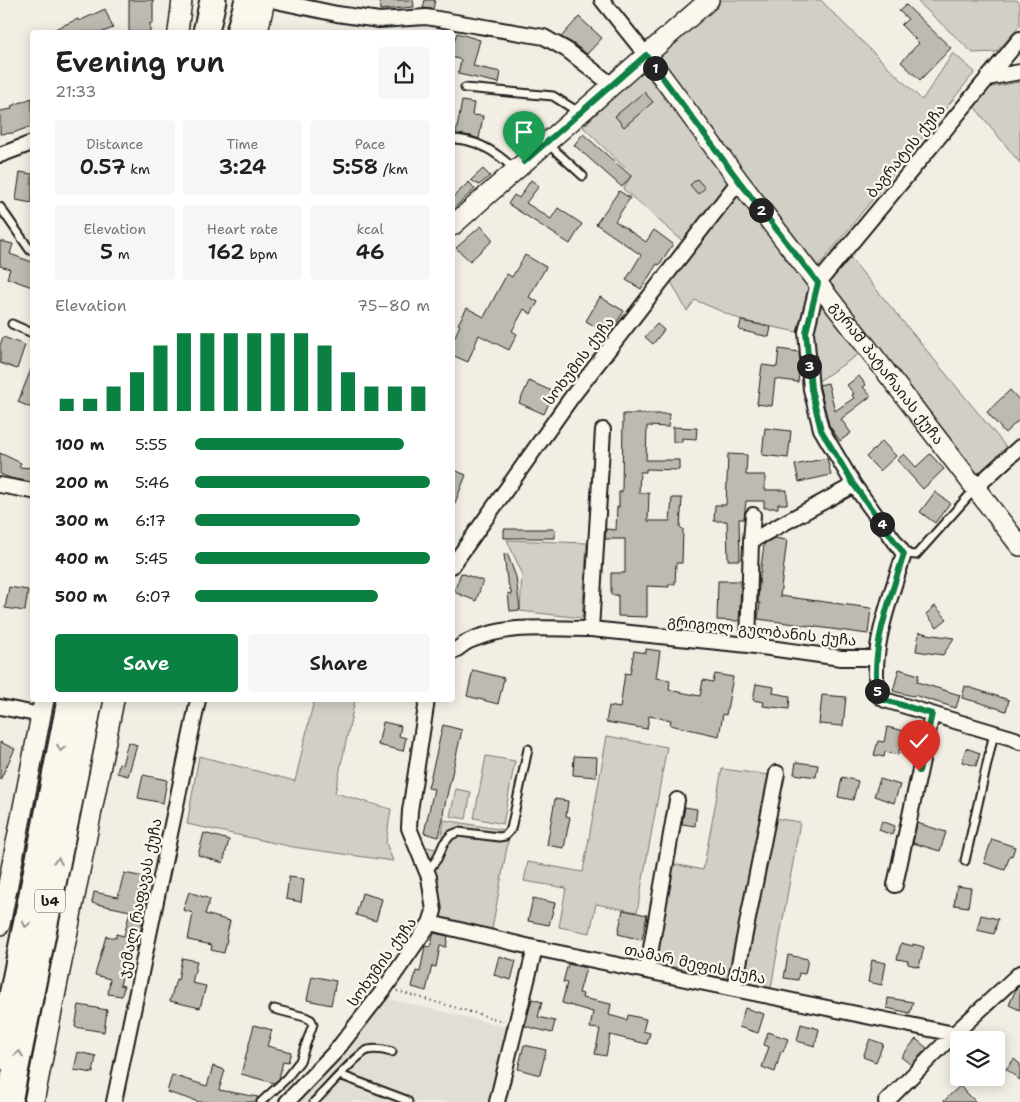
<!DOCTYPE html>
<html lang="en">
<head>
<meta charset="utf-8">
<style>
  body { margin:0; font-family:"Shantell Sans","Noto Sans Georgian",sans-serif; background:#f6f6f6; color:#202124; height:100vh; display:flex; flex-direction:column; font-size:19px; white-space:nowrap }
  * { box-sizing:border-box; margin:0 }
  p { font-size:16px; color:#757577 }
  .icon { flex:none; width:28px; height:28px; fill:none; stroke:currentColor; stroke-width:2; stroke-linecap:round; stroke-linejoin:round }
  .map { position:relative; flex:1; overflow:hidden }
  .sheet { position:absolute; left:30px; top:30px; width:425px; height:672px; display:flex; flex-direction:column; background:#fff; border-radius:5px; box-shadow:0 2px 12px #0003 }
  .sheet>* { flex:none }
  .fabs { position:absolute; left:950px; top:1031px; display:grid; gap:10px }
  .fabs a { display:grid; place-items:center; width:55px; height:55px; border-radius:5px; background:#fff; box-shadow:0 2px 12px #0003; font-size:25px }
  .pin { position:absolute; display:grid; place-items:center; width:42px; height:42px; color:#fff; margin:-51px -21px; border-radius:50% 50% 50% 0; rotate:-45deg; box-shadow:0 0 5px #0007 }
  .pin .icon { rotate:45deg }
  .km { position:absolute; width:25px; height:25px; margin:-12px; border-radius:50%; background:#222; color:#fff; font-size:14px; line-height:25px; text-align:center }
  .round { display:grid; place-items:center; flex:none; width:52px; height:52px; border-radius:5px; background:#f6f6f6 }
  .summary { display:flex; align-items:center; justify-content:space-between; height:85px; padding:0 25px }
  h1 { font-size:28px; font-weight:600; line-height:38px }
  .metrics { display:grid; grid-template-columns:repeat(3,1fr); gap:8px; height:85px; padding:5px 25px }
  .metrics div { display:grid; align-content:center; border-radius:5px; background:#f6f6f6; text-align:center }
  .metrics b { font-size:21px; font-weight:600 }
  .metrics small { font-size:14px; font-weight:400 }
  .metrics p { font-size:14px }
  .chart { height:140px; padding:10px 25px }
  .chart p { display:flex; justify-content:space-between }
  .chart svg { width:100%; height:90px; margin-top:5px; stroke:#0b8043; stroke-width:6 }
  .primary-button { display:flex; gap:10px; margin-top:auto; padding:10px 25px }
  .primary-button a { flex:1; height:58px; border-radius:5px; background:#0b8043; color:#fff; font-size:20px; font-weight:600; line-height:58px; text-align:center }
  .primary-button a+a { background:#f6f6f6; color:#202124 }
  ul { padding:0 25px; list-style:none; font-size:16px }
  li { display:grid; grid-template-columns:80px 60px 1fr; align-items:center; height:38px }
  li i { height:12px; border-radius:6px; background:#0b8043 }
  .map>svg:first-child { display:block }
  .built { fill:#e2ded5 }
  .green { fill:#d2cfc6; stroke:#777671 }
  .building { fill:#bdbab1; stroke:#1c1c1c }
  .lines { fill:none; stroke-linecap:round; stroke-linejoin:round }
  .lane-casing { stroke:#1c1c1c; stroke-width:11 }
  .street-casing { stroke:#1c1c1c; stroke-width:18 }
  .secondary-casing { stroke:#1c1c1c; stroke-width:22 }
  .highway-casing { stroke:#1c1c1c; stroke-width:29 }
  .path { stroke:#1c1c1c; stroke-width:2; stroke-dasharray:1 4; stroke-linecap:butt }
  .lane { stroke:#fbf7ec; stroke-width:7 }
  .street { stroke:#fbf7ec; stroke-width:14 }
  .secondary { stroke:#fbf7ec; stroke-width:19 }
  .highway { stroke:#fbf7ec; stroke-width:25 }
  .oneway { stroke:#97948e }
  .route-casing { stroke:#fff; stroke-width:10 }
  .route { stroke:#0b8043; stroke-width:6 }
  .labels { text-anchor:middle; stroke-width:4.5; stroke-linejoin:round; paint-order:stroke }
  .shield { fill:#fbf7ec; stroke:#5f5e5a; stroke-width:1 }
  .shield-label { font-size:14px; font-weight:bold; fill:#1c1c1c }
  .street-label { font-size:15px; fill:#1c1c1c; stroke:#fbf7ec }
</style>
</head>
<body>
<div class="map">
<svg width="1020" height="1102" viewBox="0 0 1020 1102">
  <rect width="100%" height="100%" fill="#f2eee4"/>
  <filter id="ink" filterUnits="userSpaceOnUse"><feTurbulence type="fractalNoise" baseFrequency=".02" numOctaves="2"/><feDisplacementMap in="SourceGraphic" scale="10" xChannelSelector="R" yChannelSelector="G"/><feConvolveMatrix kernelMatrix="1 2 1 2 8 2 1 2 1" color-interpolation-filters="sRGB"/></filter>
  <g filter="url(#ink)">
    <path class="built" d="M385,998L507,1027L490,1102H360L353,1100L352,1102H298L351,1040Z"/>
    <path class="green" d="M713,0H821L831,11L922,100L953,53L975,72L818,267L654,54Z
      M916,0H1017L1020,4V26L996,52L973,53Z
      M642,69L732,185L686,244L623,189L632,175L583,127Z
      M1020,82V163L973,105L986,88Z
      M740,194L812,283L802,333L744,321L695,300L687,311L670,280Z
      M848,255L1007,448L978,474L825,282Z
      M819,292L865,350L814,384L811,330Z
      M507,540L587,543L582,618L520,611L522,573Z
      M314,700H355L335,793L391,809L386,843L393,861L293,847L187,824L199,756L295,781Z
      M607,736L667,747L637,912L596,904L590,933L559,927L566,888L524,881L528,862L583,872Z
      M486,756L515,761L503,824L474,818Z
      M722,769L769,775L760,816L800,822L771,988L645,961L664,862L703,870Z
      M456,789L471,792L466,819L450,816Z
      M444,820L510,831L492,929L440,921L436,912L422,846L440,850Z"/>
    <path class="building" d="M129,0H153V23H150V32H129Z
      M379,0H413L414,7L380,10Z
      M425,0H435L433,9L423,8Z
      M906,5L951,48L920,80L901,62L919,43L901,25L908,19L899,11Z
      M105,9L113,28L103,32H48L78,19L79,21Z
      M579,17L602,38L587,54L572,43L561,37Z
      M457,33L480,40L473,66L501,72L499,83L458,74L461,60L452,57V48Z
      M644,92L653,102L624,127L615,116Z
      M32,98V126L13,133L0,134V111L12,109L11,106Z
      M462,101L474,103L472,115L483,116L479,139L471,136L456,134Z
      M583,134L631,176L622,187L574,145Z
      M483,169L490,176L479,185L471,180Z
      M20,172L32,174V203L16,200Z
      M697,179L705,188L698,194L690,185Z
      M531,180L539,186L526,203L551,219L558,208L582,224L570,244L508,204L514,195L519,198Z
      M469,182L475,189L452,210V198Z
      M619,191L630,198L615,221L646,242L654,230L673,244L659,265L657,264L641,289L626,280L641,255L596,224Z
      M481,226L493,240L470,261L456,248Z
      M0,241L13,244L10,254L32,262V287L7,278L10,269L0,266Z
      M525,255L546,267L529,297L538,302L531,314L524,309L512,331L517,334L509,350L479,335L468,362L452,355V343L460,325L458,324L467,308L484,317L507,274L512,277Z
      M600,297L624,311L609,335L586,321Z
      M741,321L771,327L769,337L739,330Z
      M657,324L664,330L653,344L645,337Z
      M3,337L25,345L17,369L0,363V345Z
      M779,349L799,352L800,364L798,382L775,379L772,406L757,404L762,365L777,367Z
      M32,367V408L18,402Z
      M859,376L866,385L863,387L871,396L841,419L851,433L840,441L829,425L819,385L828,383L835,411L854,398L852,395L854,394L847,385Z
      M529,381L554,392L544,414L519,403Z
      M1010,390L1020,401V419L1005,433L987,412Z
      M623,414H669L668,427L647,426L646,460H679V470L646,469V472H640L639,493H649L648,521H670L672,498H682L680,528L683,529L682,563H676L675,584H669V587L647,586V617L618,616V595H611V573H625V539H605L606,529L616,530L617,507H619V492H622Z
      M673,427L697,428L696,439L682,438V442H673Z
      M765,428L791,431L788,458L762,455Z
      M882,441L896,456L880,471L866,457Z
      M0,453L21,463L19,467L32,468V482L10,478L0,474Z
      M728,454L747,455L746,475H765V490H787V504H778V508H764V501H746L744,519H739L740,560H728L727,521H714L715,505H726Z
      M904,454L916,467L930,454L944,469L923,489L897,460Z
      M827,458L831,475L799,482L795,465Z
      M452,469L466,475L453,508H452Z
      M935,492L950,503L935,523L920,512Z
      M504,529H555V538H504Z
      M774,538L787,540L780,596L871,608L868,634L758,619L760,603H758L759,583L764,544Z
      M507,553L516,577L520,610L510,611L508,593L512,595L507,580L504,554Z
      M461,573L483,581L476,601L454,592Z
      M718,581H740V587H741L739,621L717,620Z
      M9,587L28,590L25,611L5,608Z
      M935,606L947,619L937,627L926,614Z
      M919,632L927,634L954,638L943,655L916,651Z
      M646,649L660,651L656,678L670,680L669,690L700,696L703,680L713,682L715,674L733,677L726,715L723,714L719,736L670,725L671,720L649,716L647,729L606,722L609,706L620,708L625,673L630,674L634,651L646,653Z
      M899,669L919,675L917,682L960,695L956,708L914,695L913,696L893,691Z
      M473,670L504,678L498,704L467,696Z
      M756,684L774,687L773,693L790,696L789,709L763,706L764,702L753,700Z
      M965,686L1009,700L1006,711L981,703L962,698Z
      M822,695L846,697L843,726L819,724Z
      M383,722L401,726L399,736L406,738L403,751L378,745Z
      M443,725L462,730L443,813L444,814L439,837L424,833L434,789L428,788L436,755Z
      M887,727L904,731L898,755L885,752L884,757L874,755L878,741L884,742Z
      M0,742L15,749L0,780Z
      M128,742L137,745L128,776L117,773L119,764L122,765Z
      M966,748L980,753L976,766L962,762Z
      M574,756L597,757L596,777L573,775Z
      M796,762L818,765L816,777L794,774Z
      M143,775L167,780L163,803L138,798Z
      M842,777L858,781L853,800L838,797Z
      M880,779L900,785L894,803L874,796Z
      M555,799L568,801L566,816L570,817L564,848L547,845Z
      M685,807L697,809L695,826L682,824Z
      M882,821L895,826L892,835L879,830Z
      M917,823L946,832L940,851L913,843Z
      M204,833L229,840L223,863L198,855Z
      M992,839L1015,847L1012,856L1010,855L1005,870L984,863Z
      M124,873L144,877L138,901L147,902L136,951L130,950L120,985L124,986L122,996L108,994L110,979L95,975L106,936L116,938V934L124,936L130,911L92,903L94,892L118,897Z
      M289,877L304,879L301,902L286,899Z
      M957,886L971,888L968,907L954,905Z
      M189,892L210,899L205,914L230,921L226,938L227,939L224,953L211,950L212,945L188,940L193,913L183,910Z
      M362,893L382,899L376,921L356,915Z
      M533,898L555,903L549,925L528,921Z
      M623,910L647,915L642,940L618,934Z
      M981,915L998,919L994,934L977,930Z
      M434,933L448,936L446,947L440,946L436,967L432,966L426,991L412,987L416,971L420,972L425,946L430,947Z
      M901,943L913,946V944L924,947L919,967L908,964V961L897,959Z
      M788,955L808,959L805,974L799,973L798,980L784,978Z
      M499,956L516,961L511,980L494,975Z
      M182,958L197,961L192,983L206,986L200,1008L170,1001L176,979L178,980Z
      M872,960L886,963L882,985L868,982Z
      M568,964L586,968L579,993L583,994L582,998L611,1004L609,1015L627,1020L628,1015L646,1019L643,1031L650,1033L647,1044L610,1035L606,1056L595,1054L600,1029L590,1028L593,1012L562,1003L567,983L563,982Z
      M312,976L336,981L331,1005L307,1000Z
      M1020,985V1010L1009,1005L1016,989Z
      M888,998L913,1002L910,1013L887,1008Z
      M532,999L542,1002L538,1017L555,1021L552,1033L525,1026Z
      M79,1005L107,1010L104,1032L75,1027Z
      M745,1008L764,1014L758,1033L739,1027Z
      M801,1024L819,1029L815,1046L797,1041Z
      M254,1025L272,1030L267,1046L291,1052L288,1062L283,1061L279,1079L274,1083L241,1074Z
      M768,1032L788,1039L783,1052L781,1051L775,1072L762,1067L769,1047L764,1045Z
      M870,1039L883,1044L876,1062L863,1057Z
      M916,1039L927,1048L911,1065L901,1057Z
      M524,1045L546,1050L540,1075L518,1069Z
      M78,1052L96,1056L93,1073L74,1070Z
      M1014,1059L1020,1064V1080L1006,1069Z
      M213,1066L225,1070L219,1090L258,1097L256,1102H199L167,1092L172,1075L207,1086Z
      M960,1086L976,1102H943L951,1094Z"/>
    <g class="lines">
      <defs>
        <path id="lane" d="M465,88L553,96L580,113
          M452,139C477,139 498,153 515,170
          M547,143L583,176
          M0,207L30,250
          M12,324L32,333
          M904,554L916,555L974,490
          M965,861L994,733
          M427,872L437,859L444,843L451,835L458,832L499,837L505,836L511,829L528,749
          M340,1075L406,1100L408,1102
          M261,1102L285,1080L300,1061L313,1024L311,1020L305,1017L274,1009
          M314,1102C324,1092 358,1053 368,1050C377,1048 384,1050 392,1052"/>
        <path id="street" d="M271,0L337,14L379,20L426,17L544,37L567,50L612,85
          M602,0L646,55
          M1020,39L818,283L806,332L811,389L821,429L854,485L904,554C891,596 869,651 878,695L885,700L1015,739L1020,742
          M987,78L1020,72
          M0,155L32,143
          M0,485L32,491
          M975,488L1020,447
          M751,541L854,485
          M452,566L571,398L739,181
          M591,629L603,430
          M748,645L751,541L753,515
          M452,652C458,649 463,644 469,641C510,623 549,629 591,629L748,645L841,658H877
          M0,707L41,715
          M895,885L932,714
          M430,923L535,948L954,1034
          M647,971L677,800
          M734,989L777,773
          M114,1102L198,700
          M287,1102L335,1052L385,988L430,923L434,911L429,877L409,828L410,811L427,700
          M497,1102L535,948
          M886,1102L954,1034L1020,973"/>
        <g id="secondary">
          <path d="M178,32L182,0"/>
          <path d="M258,32L265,0"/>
          <path id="s1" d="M646,55L739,181L1020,546"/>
          <path d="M452,226L709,0"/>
          <path d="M0,925L44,700"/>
          <path d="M34,1102L114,700"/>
        </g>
        <path id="highway" d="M206,32L213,0
          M239,32L248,0
          M0,1057L70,700
          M9,1102L90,700"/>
      </defs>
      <use href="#lane" class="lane-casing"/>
      <use href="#street" class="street-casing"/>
      <use href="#secondary" class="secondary-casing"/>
      <use href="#highway" class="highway-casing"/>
      <path class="path" d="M397,991L503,1021"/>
      <use href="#lane" class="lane"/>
      <use href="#street" class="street"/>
      <use href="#secondary" class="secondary"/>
      <use href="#highway" class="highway"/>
    </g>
    <defs><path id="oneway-chevron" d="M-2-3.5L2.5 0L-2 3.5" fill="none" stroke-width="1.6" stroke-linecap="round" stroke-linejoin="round" transform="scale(1.25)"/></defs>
    <g class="oneway">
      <use href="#oneway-chevron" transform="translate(61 748) rotate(101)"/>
      <use href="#oneway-chevron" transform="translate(58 861) rotate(-79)"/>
      <use href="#oneway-chevron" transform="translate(26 924) rotate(101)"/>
      <use href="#oneway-chevron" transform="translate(19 1054) rotate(-79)"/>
    </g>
  </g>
  <g class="lines" filter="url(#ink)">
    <defs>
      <path id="route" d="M524,162L646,55L739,181L818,283L806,332L811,389L821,430L854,485L904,554C891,596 869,652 878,695L885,700L932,714L919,771"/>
    </defs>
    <use href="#route" class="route-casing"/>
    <use href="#route" class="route"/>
  </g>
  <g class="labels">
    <rect class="shield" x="35" y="889.5" width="30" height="23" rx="4"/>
    <g class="shield-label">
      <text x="50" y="906">ს4</text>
    </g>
    <g class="street-label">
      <text transform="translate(906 151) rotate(-51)" y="5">ბაგრატის ქუჩა</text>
      <text transform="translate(579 361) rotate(-53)" y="5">სოხუმის ქუჩა</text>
      <text dy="5" stroke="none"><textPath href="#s1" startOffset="399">გურამ პატარაიას ქუჩა</textPath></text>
      <text transform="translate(762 631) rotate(6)" y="5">გრიგოლ გულბანის ქუჩა</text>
      <text transform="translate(140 898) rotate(-78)" y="5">ჯემალ რაფავას ქუჩა</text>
      <text transform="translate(382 962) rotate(-54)" y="5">სოხუმის ქუჩა</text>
      <text transform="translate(695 964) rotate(12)" y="5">თამარ მეფის ქუჩა</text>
    </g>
  </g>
</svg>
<div class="fabs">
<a><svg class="icon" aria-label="layers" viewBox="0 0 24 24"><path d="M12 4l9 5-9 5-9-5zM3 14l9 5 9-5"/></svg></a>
</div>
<div class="pin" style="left:524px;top:162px;background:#1e9e55"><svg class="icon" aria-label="arrive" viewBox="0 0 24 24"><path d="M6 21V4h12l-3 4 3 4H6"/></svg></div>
<div class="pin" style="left:919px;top:771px;background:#d93025"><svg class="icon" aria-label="check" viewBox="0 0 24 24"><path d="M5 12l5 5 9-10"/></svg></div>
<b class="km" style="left:655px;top:68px">1</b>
<b class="km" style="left:761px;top:210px">2</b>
<b class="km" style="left:809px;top:366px">3</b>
<b class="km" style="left:882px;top:524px">4</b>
<b class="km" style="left:877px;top:691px">5</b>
<section class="sheet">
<div class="summary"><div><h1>Evening run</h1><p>21:33</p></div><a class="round"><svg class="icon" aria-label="share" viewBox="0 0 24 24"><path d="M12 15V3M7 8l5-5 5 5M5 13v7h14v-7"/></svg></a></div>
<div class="metrics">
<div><p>Distance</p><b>0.57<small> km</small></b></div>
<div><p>Time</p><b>3:24</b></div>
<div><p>Pace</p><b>5:58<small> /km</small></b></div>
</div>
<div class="metrics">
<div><p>Elevation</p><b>5<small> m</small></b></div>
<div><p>Heart rate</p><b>162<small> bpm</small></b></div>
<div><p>kcal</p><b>46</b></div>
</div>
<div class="chart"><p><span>Elevation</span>75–80 m</p>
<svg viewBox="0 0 160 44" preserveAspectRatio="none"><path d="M5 44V38M15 44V38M25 44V32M35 44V25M45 44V12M55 44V6M65 44V6M75 44V6M85 44V6M95 44V6M105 44V6M115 44V12M125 44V25M135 44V32M145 44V32M155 44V32"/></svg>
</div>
<ul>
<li><b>100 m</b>5:55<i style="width:89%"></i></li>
<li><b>200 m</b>5:46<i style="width:100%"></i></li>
<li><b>300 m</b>6:17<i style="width:70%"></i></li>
<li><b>400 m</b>5:45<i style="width:100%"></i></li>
<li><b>500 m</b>6:07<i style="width:78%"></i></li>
</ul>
<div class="primary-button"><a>Save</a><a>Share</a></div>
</section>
</div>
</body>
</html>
